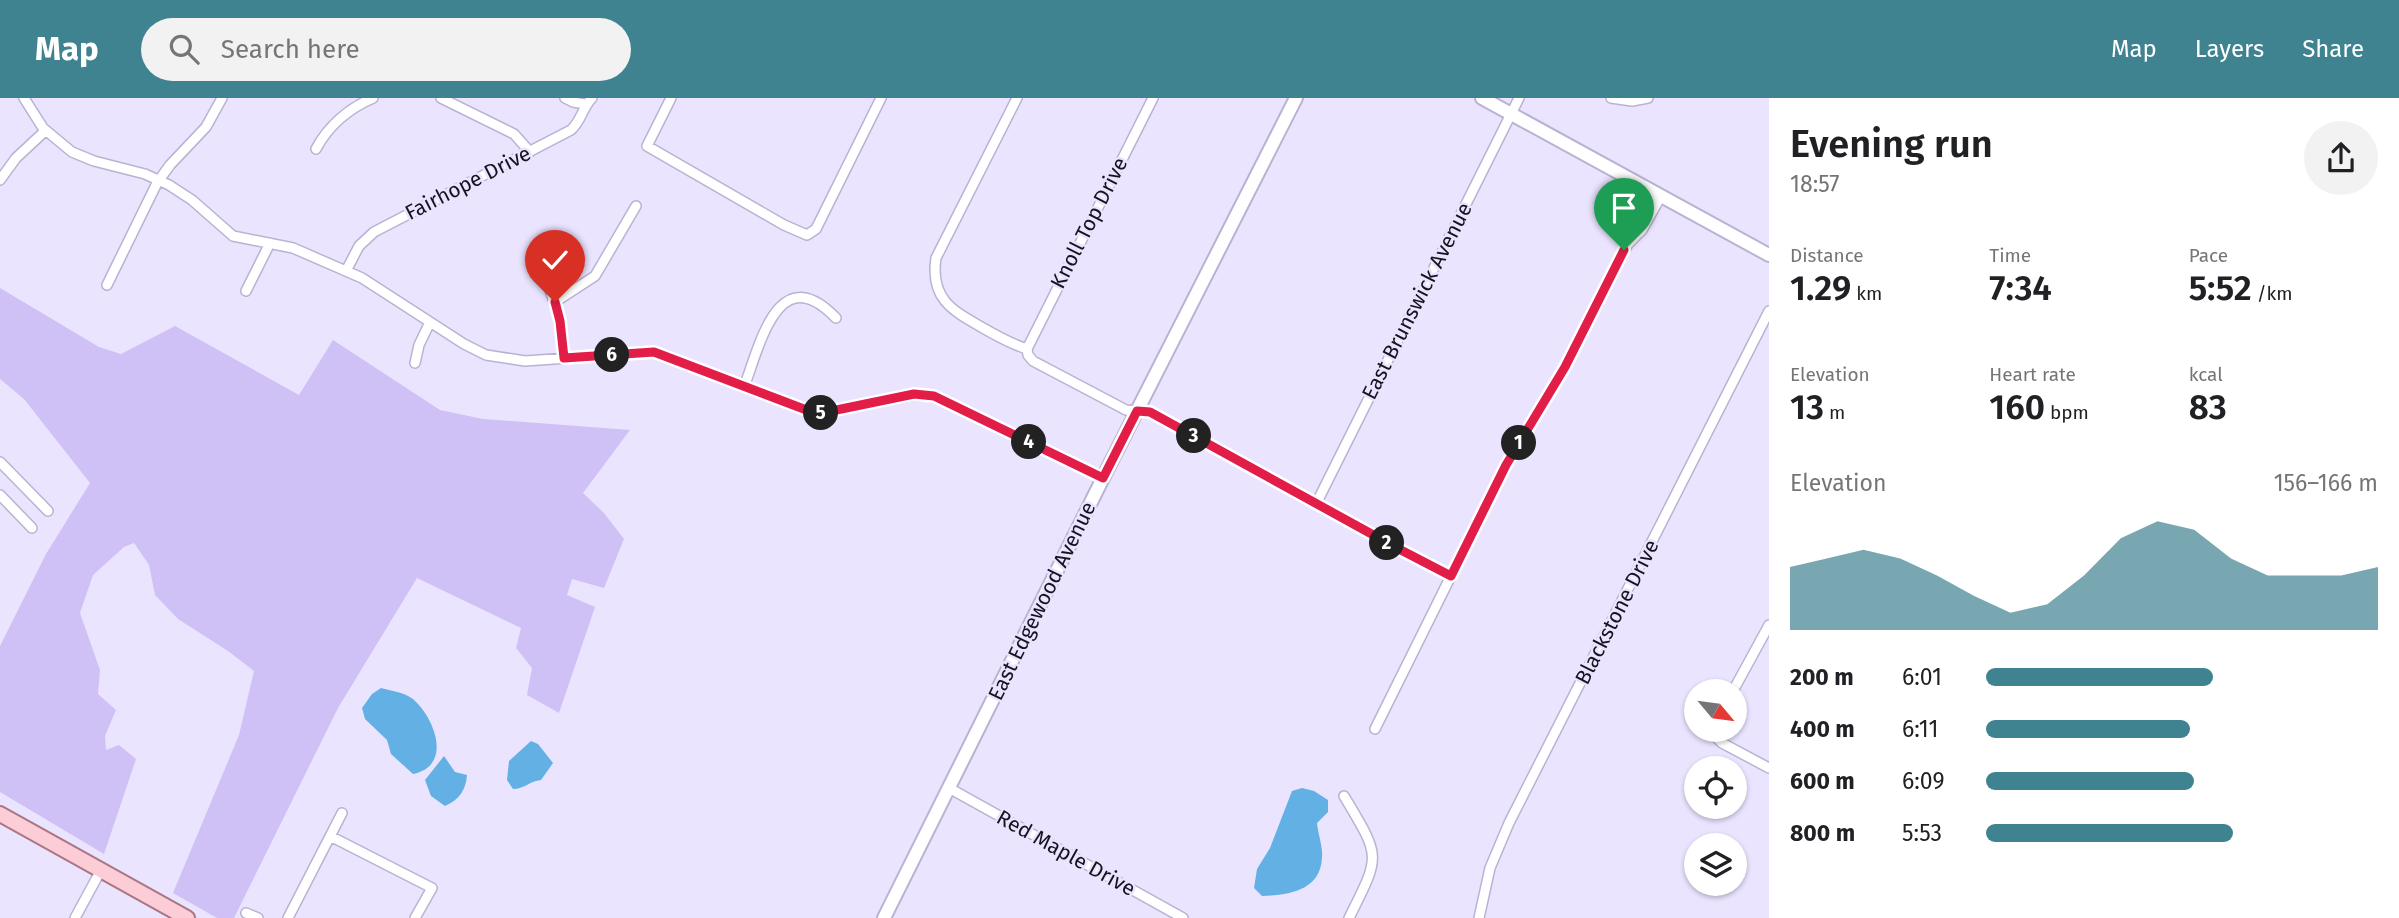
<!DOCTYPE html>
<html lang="en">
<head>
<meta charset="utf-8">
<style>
  body { margin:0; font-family:"Fira Sans",sans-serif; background:#f2f2f2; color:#202124; height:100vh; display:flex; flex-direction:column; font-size:26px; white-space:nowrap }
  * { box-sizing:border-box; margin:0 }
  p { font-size:23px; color:#757577 }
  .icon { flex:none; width:38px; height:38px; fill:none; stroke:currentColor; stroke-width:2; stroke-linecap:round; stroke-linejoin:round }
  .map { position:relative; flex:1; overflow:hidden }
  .panel { display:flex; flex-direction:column; background:#fff; width:630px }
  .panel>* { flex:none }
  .needle { width:46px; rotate:119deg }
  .controls { position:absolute; left:1684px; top:581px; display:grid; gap:14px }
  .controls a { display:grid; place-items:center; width:63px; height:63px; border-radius:50%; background:#fff; box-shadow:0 2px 5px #0004; font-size:35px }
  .pin { position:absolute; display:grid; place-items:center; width:60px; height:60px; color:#fff; margin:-72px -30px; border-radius:50% 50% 50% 0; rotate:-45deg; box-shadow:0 0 7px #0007 }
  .pin .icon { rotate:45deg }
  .km { position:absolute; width:35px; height:35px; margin:-18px; border-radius:50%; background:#222; color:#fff; font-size:19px; line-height:35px; text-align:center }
  .round { display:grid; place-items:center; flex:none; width:74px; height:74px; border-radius:37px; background:#f2f2f2 }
  .summary { display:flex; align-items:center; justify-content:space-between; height:119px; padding:0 21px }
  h1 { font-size:38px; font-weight:600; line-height:52px }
  .stats { display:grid; grid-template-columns:repeat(3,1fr); gap:10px; height:119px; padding:7px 21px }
  .stats div { display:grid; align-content:center }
  .stats b { font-size:35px; font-weight:600 }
  .stats small { font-size:19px; font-weight:400 }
  .stats p { font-size:19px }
  .chart { height:196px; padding:14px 21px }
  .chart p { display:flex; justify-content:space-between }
  .chart svg { width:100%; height:126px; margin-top:7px; fill:#3f8391; opacity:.7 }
  ul { padding:0 21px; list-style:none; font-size:23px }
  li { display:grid; grid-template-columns:112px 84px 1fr; align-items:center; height:52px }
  li i { height:18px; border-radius:9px; background:#3f8391 }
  header { display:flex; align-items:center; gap:42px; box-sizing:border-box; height:98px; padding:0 35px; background:#3f8391; color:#fff }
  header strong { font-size:33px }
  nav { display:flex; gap:38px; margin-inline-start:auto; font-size:24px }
  .search { width:490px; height:63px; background:#f2f2f2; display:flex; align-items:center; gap:18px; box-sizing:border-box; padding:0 24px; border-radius:38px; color:#757577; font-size:26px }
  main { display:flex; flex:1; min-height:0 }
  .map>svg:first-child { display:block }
  .green { fill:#cfc1f6 }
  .water { fill:#63b0e4 }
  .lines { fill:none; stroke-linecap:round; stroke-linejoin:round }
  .street-casing { stroke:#bab2d2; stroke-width:12 }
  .secondary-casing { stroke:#bab2d2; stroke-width:16 }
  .primary-casing { stroke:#aa7683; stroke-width:18 }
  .street { stroke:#fff; stroke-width:9 }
  .secondary { stroke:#fff; stroke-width:12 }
  .primary { stroke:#fccdd6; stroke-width:14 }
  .route-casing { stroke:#fff; stroke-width:14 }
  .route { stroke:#e11d48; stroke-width:9 }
  .labels { text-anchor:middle; stroke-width:5; stroke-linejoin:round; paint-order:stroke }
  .street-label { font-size:21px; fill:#16131e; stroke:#eae4ff }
</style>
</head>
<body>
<header>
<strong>Map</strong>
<div class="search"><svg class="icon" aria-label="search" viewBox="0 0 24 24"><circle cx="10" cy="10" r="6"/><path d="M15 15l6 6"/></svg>Search here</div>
<nav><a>Map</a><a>Layers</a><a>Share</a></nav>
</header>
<main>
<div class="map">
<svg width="1769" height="820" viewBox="0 0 1769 820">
  <rect width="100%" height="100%" fill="#eae4ff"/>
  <path class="green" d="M0,190L99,249L121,256L175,228L299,297L333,242L440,312L483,321L630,332L583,395L604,415L624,441L604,490L572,481L567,497L595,509L559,615L527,597L532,570L516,550L521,530L417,480L338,610L234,820H217L173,795L239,637L254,573L228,553L178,521L155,497L149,467L134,445L124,449L93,477L80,515L100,572L98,596L116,612L105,638L106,652L119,647L136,661L104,756L0,694V548L46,456L90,385L24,301L0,281Z"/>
  <path class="water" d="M381,590C391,593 404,594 413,601C435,620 453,668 413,676L391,656L387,642L365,621L362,610L372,596Z
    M531,643L538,646L553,665L541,682C530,683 524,691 513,691L507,682L509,663Z
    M444,658L455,674L467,677C466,692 459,702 445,708L431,698L425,682Z
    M1302,690L1314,693L1328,702V714L1317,725C1318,736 1323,749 1322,759C1321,793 1288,797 1262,798L1254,790L1257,771L1270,750L1292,693Z"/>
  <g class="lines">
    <defs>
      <path id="street" d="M24,0L43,30L72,54L94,63L145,76L169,87L192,102L233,138L293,150L362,180L464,246L486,257L525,263L654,254L817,316L913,297L934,298L1103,380
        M441,0L514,36L530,54
        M565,0L573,4L585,6
        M671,0L647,48L784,127L807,137L816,131L881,0
        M1017,0L936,160C930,200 951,212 983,230C997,238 1011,246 1027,251L1028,257L1033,263L1126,312L1150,314L1397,450L1451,478
        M1611,0L1632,3L1648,0
        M316,51C328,28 349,10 373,0
        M0,82L16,60L45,33
        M1653,93L1628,139V146L1642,132L1661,98
        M540,164L558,215L564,260
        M346,173L359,148L374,134L571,32C582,22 582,10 592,0
        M107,187L157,85L170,67L206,29L222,0
        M246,193L270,145
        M555,204L595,178L636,108
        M1027,251L1153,0
        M415,265L419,247L430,224
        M744,289C760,247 778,160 836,220
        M0,364L48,413
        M0,397L32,430
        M1316,406L1519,0
        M1733,593L1769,527
        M1375,631L1506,367L1565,269L1628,146
        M1714,632L1716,639L1722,645L1769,670
        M949,690L1183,820
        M1344,698C1381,760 1381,756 1349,820
        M330,738L432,790L415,820
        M246,815L258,820
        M75,820L101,772
        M288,820L342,715
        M1479,820L1490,770L1509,725L1769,213"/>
      <path id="secondary" d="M1482,0L1769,157
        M884,820L1108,370L1296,0"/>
      <path id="primary" d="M0,716L187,820"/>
    </defs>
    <use href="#street" class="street-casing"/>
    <use href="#secondary" class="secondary-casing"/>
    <use href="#primary" class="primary-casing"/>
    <use href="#street" class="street"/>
    <use href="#secondary" class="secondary"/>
    <use href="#primary" class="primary"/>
  </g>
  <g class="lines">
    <defs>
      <path id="route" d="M555,204L560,223L564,260L654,254L817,316L914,296L934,298L1103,380L1137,313L1150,314L1397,450L1451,478L1506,367L1565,269L1624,152"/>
    </defs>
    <use href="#route" class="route-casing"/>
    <use href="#route" class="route"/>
  </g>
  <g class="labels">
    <g class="street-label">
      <text transform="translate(468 85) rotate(-27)" y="7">Fairhope Drive</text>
      <text transform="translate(1089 125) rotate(-63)" y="7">Knoll Top Drive</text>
      <text transform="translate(1417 203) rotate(-63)" y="7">East Brunswick Avenue</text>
      <text transform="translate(1042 503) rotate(-64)" y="7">East Edgewood Avenue</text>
      <text transform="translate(1617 514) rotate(-63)" y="7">Blackstone Drive</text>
      <text transform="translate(1066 755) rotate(29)" y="7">Red Maple Drive</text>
    </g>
  </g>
</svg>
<div class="controls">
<a><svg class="needle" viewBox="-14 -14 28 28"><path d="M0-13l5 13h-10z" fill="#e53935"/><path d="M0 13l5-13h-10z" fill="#757577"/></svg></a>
<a><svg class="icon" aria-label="locate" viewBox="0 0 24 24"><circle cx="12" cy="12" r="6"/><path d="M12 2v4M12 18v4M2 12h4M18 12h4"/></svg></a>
<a><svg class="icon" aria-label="layers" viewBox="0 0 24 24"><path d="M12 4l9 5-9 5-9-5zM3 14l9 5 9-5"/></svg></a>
</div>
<div class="pin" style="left:1624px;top:152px;background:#1e9e55"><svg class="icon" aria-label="arrive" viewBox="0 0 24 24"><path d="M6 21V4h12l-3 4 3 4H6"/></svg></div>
<div class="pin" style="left:555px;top:204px;background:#d93025"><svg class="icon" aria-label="check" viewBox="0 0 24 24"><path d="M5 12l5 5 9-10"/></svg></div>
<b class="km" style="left:1519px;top:345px">1</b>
<b class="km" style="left:1387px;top:445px">2</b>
<b class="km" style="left:1194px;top:338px">3</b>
<b class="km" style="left:1029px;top:344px">4</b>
<b class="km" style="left:821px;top:315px">5</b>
<b class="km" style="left:612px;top:257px">6</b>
</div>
<section class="panel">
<div class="summary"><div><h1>Evening run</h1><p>18:57</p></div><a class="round"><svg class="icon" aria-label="share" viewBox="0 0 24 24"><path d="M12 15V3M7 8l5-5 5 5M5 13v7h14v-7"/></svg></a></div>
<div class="stats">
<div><p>Distance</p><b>1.29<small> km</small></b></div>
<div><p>Time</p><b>7:34</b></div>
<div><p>Pace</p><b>5:52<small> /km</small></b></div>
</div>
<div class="stats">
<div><p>Elevation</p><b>13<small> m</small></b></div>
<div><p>Heart rate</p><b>160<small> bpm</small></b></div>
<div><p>kcal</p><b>83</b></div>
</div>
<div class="chart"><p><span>Elevation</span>156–166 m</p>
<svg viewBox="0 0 160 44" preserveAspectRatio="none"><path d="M0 44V22L10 19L20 16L30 19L40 25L50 32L60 38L70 35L80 25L90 12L100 6L110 9L120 19L130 25L140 25L150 25L160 22V44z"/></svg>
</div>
<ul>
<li><b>200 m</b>6:01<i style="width:58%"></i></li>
<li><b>400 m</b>6:11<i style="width:52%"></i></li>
<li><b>600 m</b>6:09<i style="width:53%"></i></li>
<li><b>800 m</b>5:53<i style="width:63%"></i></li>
</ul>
</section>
</main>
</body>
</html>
